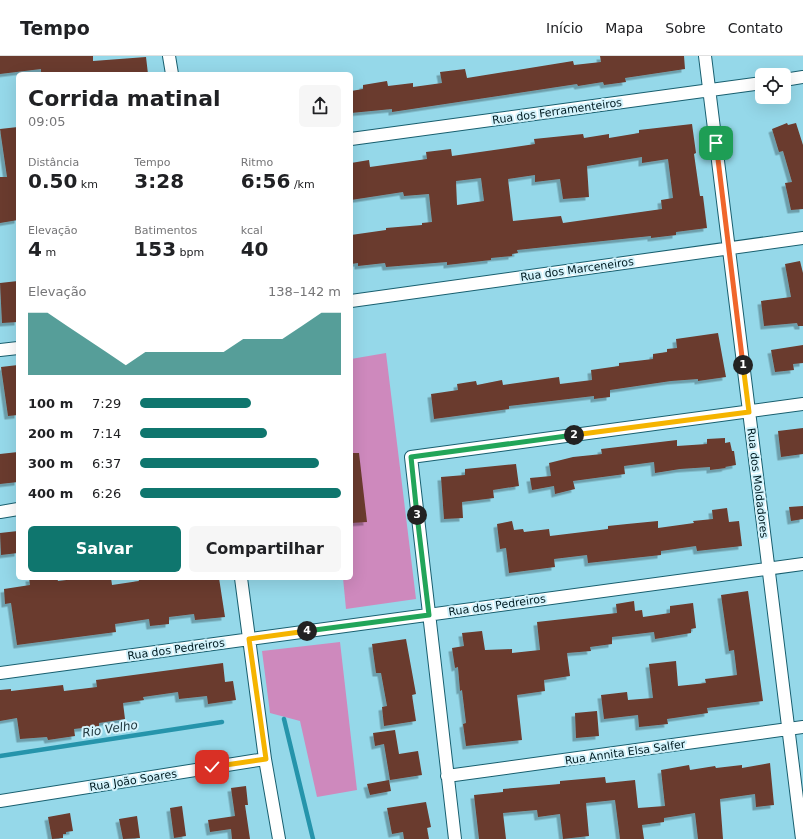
<!DOCTYPE html>
<html lang="pt">
<head>
<meta charset="utf-8">
<style>
  body { margin:0; font-family:"DejaVu Sans",sans-serif; background:#f6f6f6; color:#202124; height:100vh; display:flex; flex-direction:column; font-size:15px; white-space:nowrap }
  * { box-sizing:border-box; margin:0 }
  p { font-size:13px; color:#757577 }
  .icon { flex:none; width:22px; height:22px; fill:none; stroke:currentColor; stroke-width:2; stroke-linecap:round; stroke-linejoin:round }
  .map { position:relative; flex:1; overflow:hidden }
  .sheet { position:absolute; left:16px; top:16px; width:337px; height:508px; display:flex; flex-direction:column; background:#fff; border-radius:6px; box-shadow:0 4px 16px #0002 }
  .sheet>* { flex:none }
  .controls { position:absolute; left:755px; top:12px; display:grid; gap:8px }
  .controls a { display:grid; place-items:center; width:36px; height:36px; border-radius:6px; background:#fff; box-shadow:0 4px 16px #0002; font-size:20px }
  .pin { position:absolute; display:grid; place-items:center; width:34px; height:34px; color:#fff; margin:-17px; border-radius:8px; box-shadow:0 2px 6px #0006 }
  .km { position:absolute; width:20px; height:20px; margin:-10px; border-radius:50%; background:#222; color:#fff; font-size:11px; line-height:20px; text-align:center }
  .round { display:grid; place-items:center; flex:none; width:42px; height:42px; border-radius:6px; background:#f6f6f6 }
  .summary { display:flex; align-items:center; justify-content:space-between; height:68px; padding:0 12px }
  h1 { font-size:22px; font-weight:600; line-height:30px }
  .metrics { display:grid; grid-template-columns:repeat(3,1fr); gap:6px; height:68px; padding:4px 12px }
  .metrics div { display:grid; align-content:center }
  .metrics b { font-size:20px; font-weight:600 }
  .metrics small { font-size:11px; font-weight:400 }
  .metrics p { font-size:11px }
  .chart { height:112px; padding:8px 12px }
  .chart p { display:flex; justify-content:space-between }
  .chart svg { width:100%; height:72px; margin-top:4px; fill:#0f766e; opacity:.7 }
  .action { display:flex; gap:8px; margin-top:auto; padding:8px 12px }
  .action a { flex:1; height:46px; border-radius:6px; background:#0f766e; color:#fff; font-size:16px; font-weight:600; line-height:46px; text-align:center }
  .action a+a { background:#f6f6f6; color:#202124 }
  ul { padding:0 12px; list-style:none; font-size:13px }
  li { display:grid; grid-template-columns:64px 48px 1fr; align-items:center; height:30px }
  li i { height:10px; border-radius:5px; background:#0f766e }
  header { display:flex; align-items:center; gap:24px; box-sizing:border-box; height:56px; padding:0 20px; background:#fff; border-bottom:1px solid #e0e0e0 }
  header strong { font-size:19px }
  nav { display:flex; gap:22px; margin-inline-start:auto; font-size:14px }
  .map>svg:first-child { display:block }
  .green { fill:#ce89bd }
  .lines { fill:none; stroke-linecap:round; stroke-linejoin:round }
  .stream { stroke:#2594ab; stroke-width:4.5 }
  .building { fill:#6a3a2d; fill-rule:evenodd; filter:url(#shadow) }
  .minor-casing { stroke:#185f6f; stroke-width:14 }
  .minor { stroke:#fff; stroke-width:12 }
  .split-1-casing { stroke:#fff; stroke-width:8 }
  .split-2-casing { stroke:#fff; stroke-width:8 }
  .split-3-casing { stroke:#fff; stroke-width:8 }
  .split-4-casing { stroke:#fff; stroke-width:8 }
  .split-5-casing { stroke:#fff; stroke-width:8 }
  .split-1 { stroke:#f0652b; stroke-width:5 }
  .split-2 { stroke:#f5b400; stroke-width:5 }
  .split-3 { stroke:#22a559; stroke-width:5 }
  .split-4 { stroke:#22a559; stroke-width:5 }
  .split-5 { stroke:#f5b400; stroke-width:5 }
  .labels { text-anchor:middle; stroke-width:4; stroke-linejoin:round; paint-order:stroke }
  .street-label { font-size:11px; fill:#001b21; stroke:#d3f3fc }
  .water-label { font-size:12px; font-style:italic; fill:#20373d; stroke:#d3f3fc }
</style>
</head>
<body>
<header>
<strong>Tempo</strong>
<nav><a>Início</a><a>Mapa</a><a>Sobre</a><a>Contato</a></nav>
</header>
<div class="map">
<svg width="803" height="783" viewBox="0 0 803 783">
  <defs>
    <filter id="shadow"><feDropShadow dx="-3.5" dy="3.5" stdDeviation="0" flood-color="#0004"/></filter>
  </defs>
  <rect width="100%" height="100%" fill="#95d8e9"/>
  <path class="green" d="M386,297L416,543L346,553L343,522H351V303Z
    M340,586L357,734L317,741L300,665L270,657L262,595Z"/>
  <g class="lines">
    <path class="stream" d="M284,663L313,783
      M0,700L222,666"/>
  </g>
  <path class="building" d="M0,0H93V5L146,1L148,18H111V16L70,18L69,16L41,18V13L0,18Z
    M600,0H684L685,13L625,22L626,26L604,29L603,26L578,30L577,28L392,56V53L351,57V35L363,33V29L387,25L388,30L413,27V31L442,27L440,16L465,13L467,22L573,5L574,9L601,6Z
    M787,67L788,69L796,67L803,89V153L791,154L785,127L792,126L783,95L779,96L772,73Z
    M692,68L696,97L694,98L700,140H703L707,172L676,176V179L651,182V180L517,194L518,197L512,198V200L491,202V204L447,209V206L386,211L385,207L358,210V207L351,208V179L386,174V172L422,169V167L432,166L429,138L404,140L403,136L351,144V107L369,104L370,111L427,103L426,96L451,93L452,100L535,88L534,83L583,78L584,82L609,78V82L639,77V74ZM642,101V107L668,103L673,142L661,144L662,153L563,167L561,160L513,165L508,123L535,119V126L560,123L563,143L589,141L587,110ZM481,122L484,145L457,149L456,125Z
    M18,71V164L0,167V121H7L0,73Z
    M800,205L803,217V270H798L797,267L764,270L761,245L791,241L785,208Z
    M18,225V266L2,267L0,227Z
    M718,277L726,321L698,325V323L671,325L610,334V341L594,343V340L509,350V353L434,363L431,338L458,334L457,328L476,325L477,329L502,324L503,329L559,321L560,328L592,324L591,314L619,310V307L653,303V298L667,296V293L677,292L676,283Z
    M803,289V307L793,308L794,314L775,316L771,294Z
    M18,309V359L8,360L1,311Z
    M803,372V398L781,401L778,375Z
    M725,382V387L730,386L732,395H734L736,409L725,411L726,412L710,414V411L680,413L655,417L654,406L624,410L625,418L573,425L575,433L555,438L554,430L532,434L530,422L551,420L549,407L573,401L602,398L601,393L677,384V390L707,388V383Z
    M18,396V426L0,428V398Z
    M351,397H359L367,466L351,467Z
    M516,408L519,430L493,434L494,442L462,446L463,462L444,463L441,421L465,419V413Z
    M803,450V463L791,465L789,451Z
    M727,452L729,466L739,465L742,490L697,495L696,490L661,495V499L588,507L587,499L554,503L555,511L509,517L506,492L500,493L497,468L512,465L514,474L523,473L524,476L549,473L550,480L608,473V470L627,468L658,465V472L694,467L693,465L713,463L712,454Z
    M18,475V497L1,499L0,477Z
    M29,522H57L58,525L83,522H111L112,529L139,525L138,522H219L225,561L195,564L194,558L169,561V568L150,570L149,563L115,568L116,576L17,589L11,547L5,548L4,533L30,529Z
    M748,535L763,645L707,652L708,657L667,663L668,668L639,671L638,659L604,663L601,639L627,636L628,644L653,642L649,608L676,605L678,630L706,627L705,623L737,619L734,594L729,595L721,539Z
    M634,545L635,555L642,554L643,561L670,557V550L693,547L696,572L691,573V577L655,583L654,576L612,581V588L590,591L591,595L567,597L570,620L544,624L545,635L517,639L522,684L466,690L463,668L466,667L462,634L460,635L458,611L455,612L452,592L464,590L462,577L482,575L485,594L512,593V597L540,594L537,566L617,557L616,548Z
    M406,583L416,638L412,639L416,665L384,670L382,651L387,650L381,617H376L372,588Z
    M223,607L225,626L233,625L236,644L208,648L207,640L179,643L178,636L143,641L144,644L123,647L125,663L99,667V670L74,673L75,680L48,684L47,681L20,683L17,662L0,665V634L11,633V635L63,629L64,635L97,631L96,624Z
    M597,655L599,680L576,682L575,657Z
    M395,674L399,698L418,695L422,719L390,724L384,688L375,690L373,677Z
    M770,707L774,749L756,751L755,738L720,743L723,783H698L695,757L664,762V766L642,769L644,783H620L615,744L586,747L589,780L563,783L560,758L538,761L537,754L503,757L506,783H479L474,739L503,736V733L560,728V725L605,721L606,727L635,724L638,752L665,750L661,714L689,709L690,714L715,710L716,712L742,709V712Z
    M389,724L391,735L370,739L367,728Z
    M246,730L248,749H245L250,783H232L231,773L210,776L208,764L235,760L231,732Z
    M426,746L431,771L427,772L429,783H404L403,776L392,778L387,752Z
    M182,750L186,780L174,782L170,752Z
    M70,757L73,775L66,776V778H63V782L52,783L48,761Z
    M137,760L140,782L123,783L119,763Z"/>
  <g class="lines">
    <defs>
      <path id="minor" d="M169,0L172,18
        M705,0L802,783
        M784,24L803,21
        M351,83L762,27
        M351,245L803,182
        M0,294L18,292
        M0,456L18,453
        M241,522L265,703L279,783
        M0,617L803,508
        M447,720L803,671
        M0,745L265,703
        M455,783L411,401L803,348"/>
    </defs>
    <use href="#minor" class="minor-casing"/>
    <use href="#minor" class="minor"/>
  </g>
  <g class="lines">
    <defs>
      <path id="split-1" d="M716,87L743,309"/>
      <path id="split-2" d="M574,379L749,356L743,309"/>
      <path id="split-3" d="M417,459L411,401L574,379"/>
      <path id="split-4" d="M307,575L429,559L417,459"/>
      <path id="split-5" d="M212,711L266,703L249,583L307,575"/>
    </defs>
    <use href="#split-1" class="split-1-casing"/>
    <use href="#split-2" class="split-2-casing"/>
    <use href="#split-3" class="split-3-casing"/>
    <use href="#split-4" class="split-4-casing"/>
    <use href="#split-5" class="split-5-casing"/>
    <use href="#split-1" class="split-1"/>
    <use href="#split-2" class="split-2"/>
    <use href="#split-3" class="split-3"/>
    <use href="#split-4" class="split-4"/>
    <use href="#split-5" class="split-5"/>
  </g>
  <g class="labels">
    <g class="street-label">
      <text transform="translate(557 55) rotate(-8)" y="4">Rua dos Ferramenteiros</text>
      <text transform="translate(577 213) rotate(-8)" y="4">Rua dos Marceneiros</text>
      <text transform="translate(758 427) rotate(83)" y="4">Rua dos Moldadores</text>
      <text transform="translate(497 549) rotate(-8)" y="4">Rua dos Pedreiros</text>
      <text transform="translate(176 593) rotate(-8)" y="4">Rua dos Pedreiros</text>
      <text transform="translate(625 696) rotate(-8)" y="4">Rua Annita Elsa Salfer</text>
      <text transform="translate(133 724) rotate(-9)" y="4">Rua João Soares</text>
    </g>
    <g class="water-label">
      <text transform="translate(110 673) rotate(-9)" y="4">Rio Velho</text>
    </g>
  </g>
</svg>
<div class="controls">
<a><svg class="icon" aria-label="locate" viewBox="0 0 24 24"><circle cx="12" cy="12" r="6"/><path d="M12 2v4M12 18v4M2 12h4M18 12h4"/></svg></a>
</div>
<div class="pin" style="left:716px;top:87px;background:#1e9e55"><svg class="icon" aria-label="arrive" viewBox="0 0 24 24"><path d="M6 21V4h12l-3 4 3 4H6"/></svg></div>
<div class="pin" style="left:212px;top:711px;background:#d93025"><svg class="icon" aria-label="check" viewBox="0 0 24 24"><path d="M5 12l5 5 9-10"/></svg></div>
<b class="km" style="left:743px;top:309px">1</b>
<b class="km" style="left:574px;top:379px">2</b>
<b class="km" style="left:417px;top:459px">3</b>
<b class="km" style="left:307px;top:575px">4</b>
<section class="sheet">
<div class="summary"><div><h1>Corrida matinal</h1><p>09:05</p></div><a class="round"><svg class="icon" aria-label="share" viewBox="0 0 24 24"><path d="M12 15V3M7 8l5-5 5 5M5 13v7h14v-7"/></svg></a></div>
<div class="metrics">
<div><p>Distância</p><b>0.50<small> km</small></b></div>
<div><p>Tempo</p><b>3:28</b></div>
<div><p>Ritmo</p><b>6:56<small> /km</small></b></div>
</div>
<div class="metrics">
<div><p>Elevação</p><b>4<small> m</small></b></div>
<div><p>Batimentos</p><b>153<small> bpm</small></b></div>
<div><p>kcal</p><b>40</b></div>
</div>
<div class="chart"><p><span>Elevação</span>138–142 m</p>
<svg viewBox="0 0 160 44" preserveAspectRatio="none"><path d="M0 44V6L10 6L20 14L30 22L40 30L50 38L60 30L70 30L80 30L90 30L100 30L110 22L120 22L130 22L140 14L150 6L160 6V44z"/></svg>
</div>
<ul>
<li><b>100 m</b>7:29<i style="width:55%"></i></li>
<li><b>200 m</b>7:14<i style="width:63%"></i></li>
<li><b>300 m</b>6:37<i style="width:89%"></i></li>
<li><b>400 m</b>6:26<i style="width:100%"></i></li>
</ul>
<div class="action"><a>Salvar</a><a>Compartilhar</a></div>
</section>
</div>
</body>
</html>
